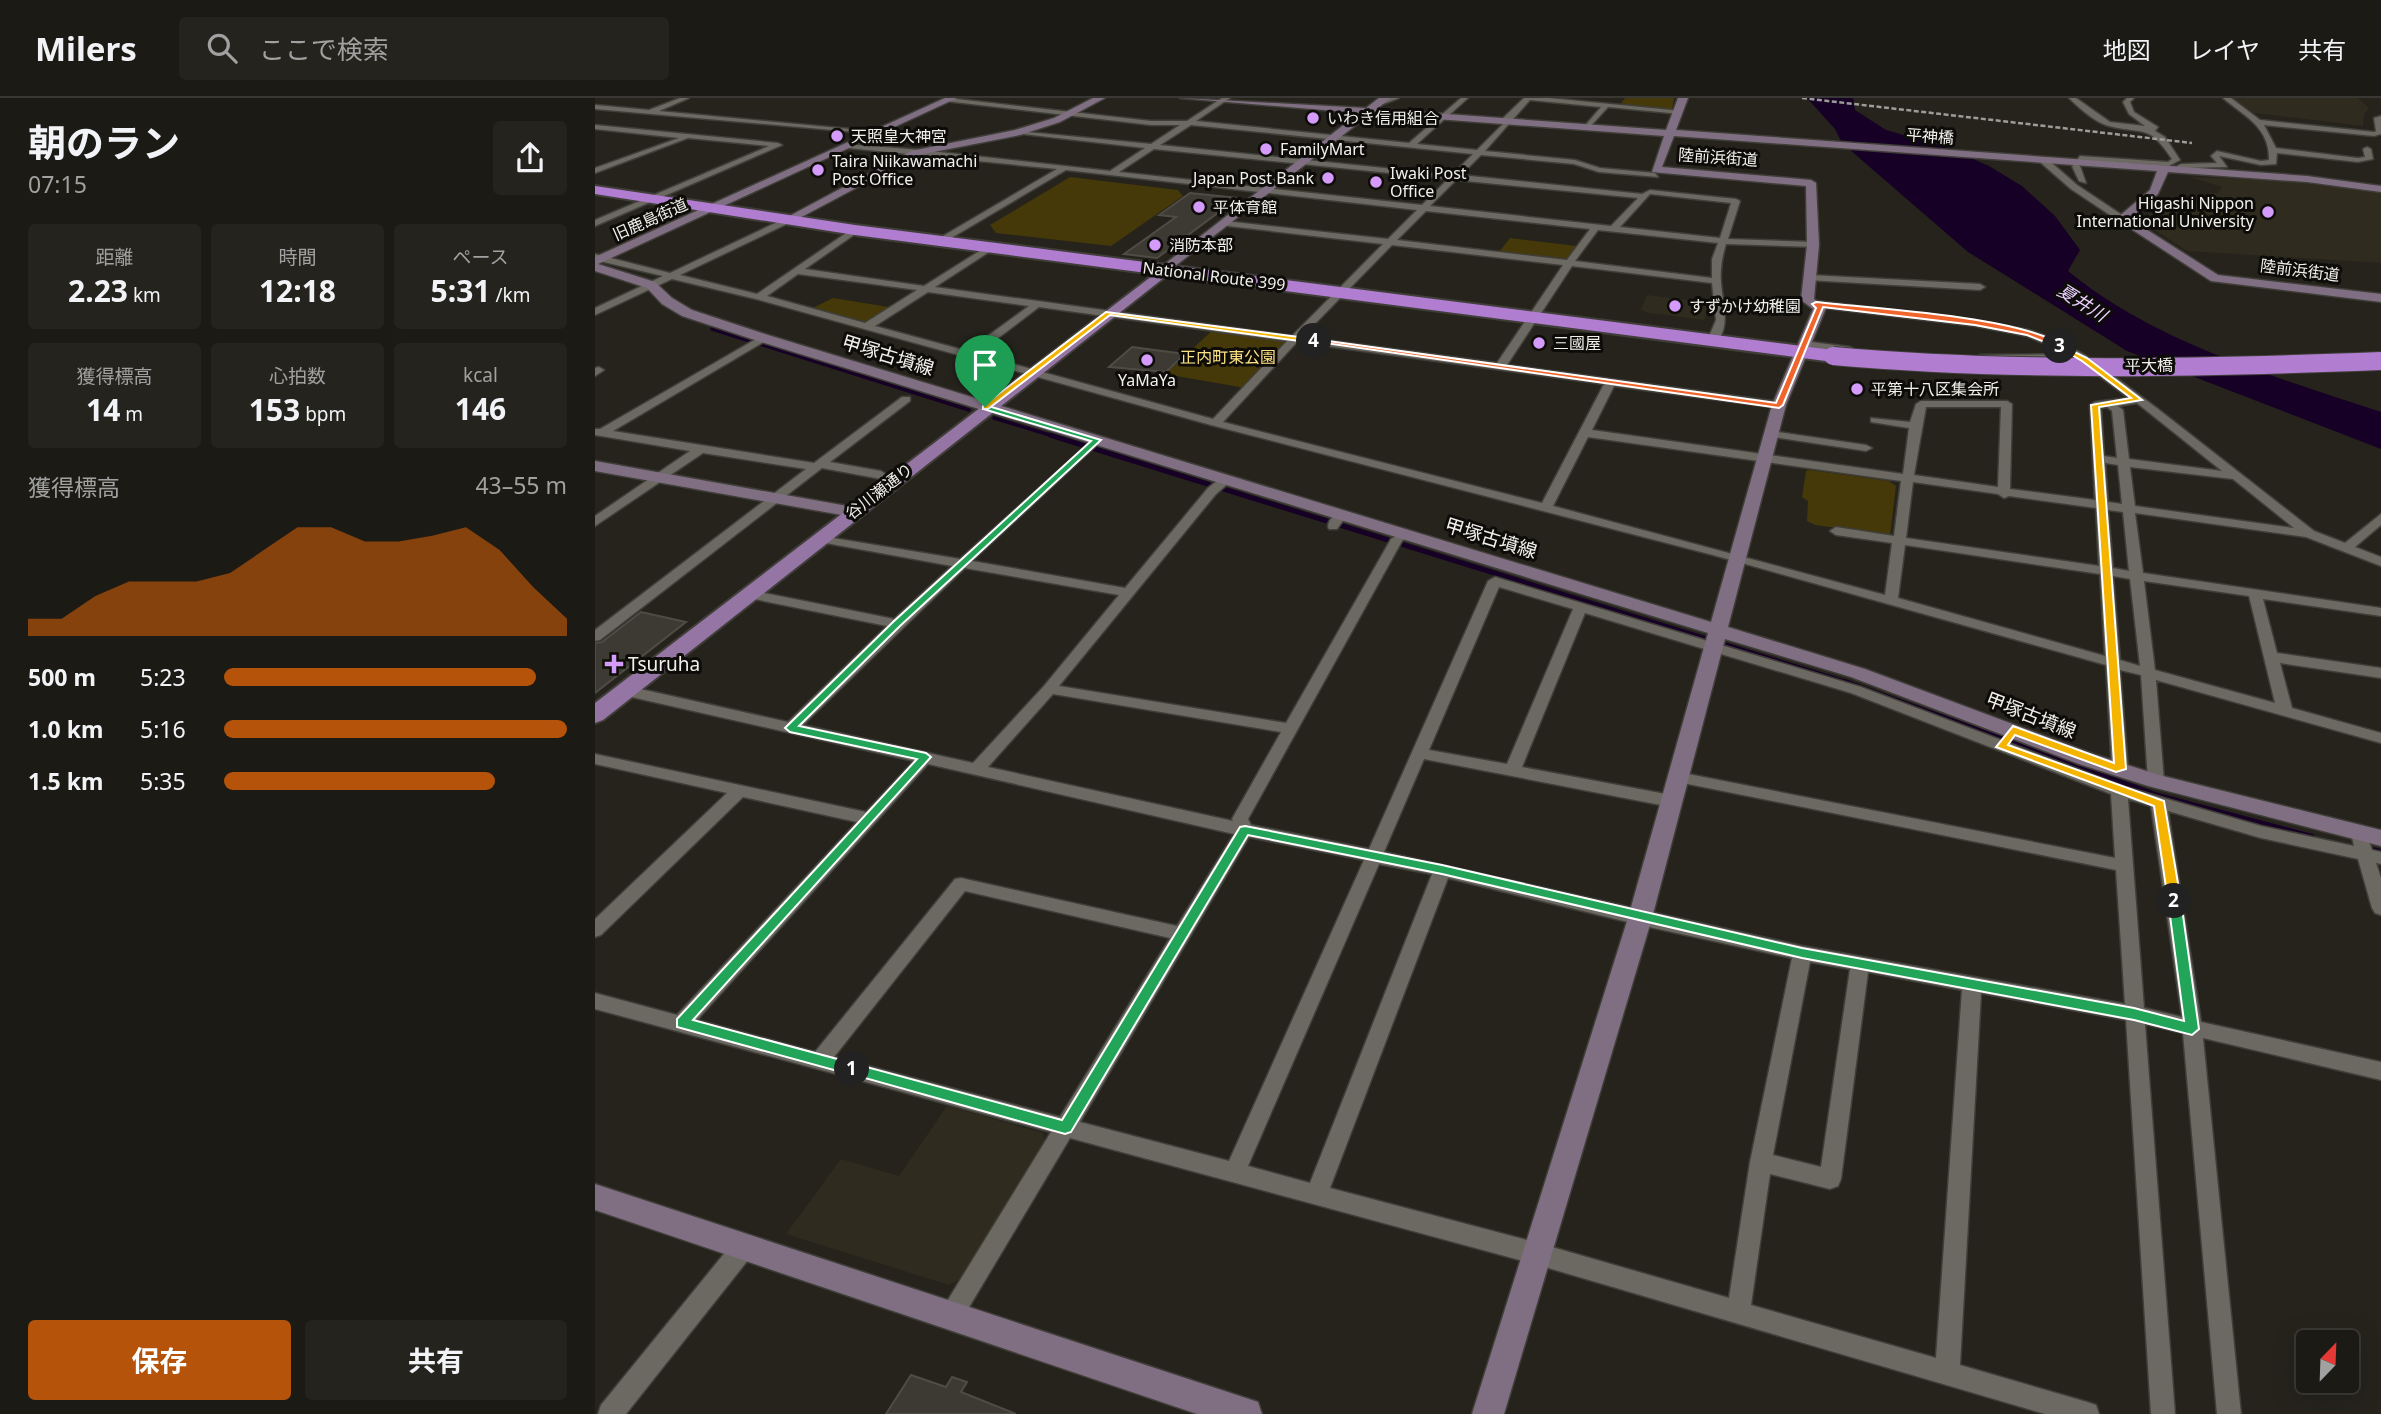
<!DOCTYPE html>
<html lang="ja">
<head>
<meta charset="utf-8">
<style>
  body { margin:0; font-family:"Noto Sans","Noto Sans JP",sans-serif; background:#25231e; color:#f1f3f6; height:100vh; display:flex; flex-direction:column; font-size:26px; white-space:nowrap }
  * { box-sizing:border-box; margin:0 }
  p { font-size:23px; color:#a0a1a0 }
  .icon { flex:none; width:38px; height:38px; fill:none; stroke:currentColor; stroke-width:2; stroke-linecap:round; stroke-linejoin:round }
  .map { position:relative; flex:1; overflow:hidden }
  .details { display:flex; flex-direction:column; background:#1c1a15; width:595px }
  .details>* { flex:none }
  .needle { width:46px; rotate:23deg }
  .controls { position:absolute; left:1701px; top:1232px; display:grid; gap:14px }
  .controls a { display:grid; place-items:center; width:63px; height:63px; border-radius:7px; background:#1c1a15; box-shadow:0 7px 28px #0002,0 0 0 2px #3a3834; font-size:35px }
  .pin { position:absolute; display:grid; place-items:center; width:60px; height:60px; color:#fff; margin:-72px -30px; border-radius:50% 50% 50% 0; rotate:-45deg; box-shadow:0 0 7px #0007 }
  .pin .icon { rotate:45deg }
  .km { position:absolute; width:35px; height:35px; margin:-18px; border-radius:50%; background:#222; color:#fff; font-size:19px; line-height:35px; text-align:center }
  .round { display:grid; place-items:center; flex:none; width:74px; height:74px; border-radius:7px; background:#25231e }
  .headline { display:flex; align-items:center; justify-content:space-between; height:119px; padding:0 28px }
  h1 { font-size:38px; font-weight:700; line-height:52px }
  .metrics { display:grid; grid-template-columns:repeat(3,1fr); gap:10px; height:119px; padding:7px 28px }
  .metrics div { display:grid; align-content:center; border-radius:7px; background:#25231e; text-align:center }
  .metrics b { font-size:30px; font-weight:700 }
  .metrics small { font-size:19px; font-weight:400 }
  .metrics p { font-size:19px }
  .chart { height:196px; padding:14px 28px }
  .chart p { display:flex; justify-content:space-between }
  .chart svg { width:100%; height:126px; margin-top:7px; fill:#b45309; opacity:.7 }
  .button { display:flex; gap:14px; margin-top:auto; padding:14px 28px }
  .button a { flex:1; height:80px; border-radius:7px; background:#b45309; color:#fff; font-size:28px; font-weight:700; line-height:80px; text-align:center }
  .button a+a { background:#25231e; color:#f1f3f6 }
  ul { padding:0 28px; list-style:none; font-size:23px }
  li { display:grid; grid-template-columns:112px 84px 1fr; align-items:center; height:52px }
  li i { height:18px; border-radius:9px; background:#b45309 }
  header { display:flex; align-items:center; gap:42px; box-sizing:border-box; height:98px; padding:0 35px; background:#1c1a15; border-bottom:2px solid #3a3834 }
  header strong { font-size:33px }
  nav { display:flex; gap:38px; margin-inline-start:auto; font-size:24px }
  .search { width:490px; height:63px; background:#25231e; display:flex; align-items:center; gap:18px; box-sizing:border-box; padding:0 24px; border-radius:7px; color:#a0a1a0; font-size:26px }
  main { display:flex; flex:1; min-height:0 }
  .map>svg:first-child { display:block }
  .built { fill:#2f2b1e }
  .green { fill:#453809 }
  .water { fill:#170026 }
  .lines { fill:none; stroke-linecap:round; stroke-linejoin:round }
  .stream-far2 { stroke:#170026; stroke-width:3.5 }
  .stream-far1 { stroke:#170026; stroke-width:5 }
  .stream { stroke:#170026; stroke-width:6 }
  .building { fill:#3c3a33; stroke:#4f4c45; stroke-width:2 }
  .street-casing { stroke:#403e39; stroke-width:3 }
  .secondary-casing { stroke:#403e39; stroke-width:3 }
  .primary-casing { stroke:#403e39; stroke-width:4 }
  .highway-casing { stroke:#403e39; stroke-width:4 }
  .street { fill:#6b6961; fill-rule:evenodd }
  .secondary { fill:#806f83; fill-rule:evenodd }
  .primary { fill:#9475a4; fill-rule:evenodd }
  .highway { fill:#b07dd1; fill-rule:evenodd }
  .rail { stroke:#9e9c97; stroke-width:2.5; stroke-dasharray:5 2.5; stroke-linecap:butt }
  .highway-bridge-casing { stroke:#403e39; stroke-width:20; stroke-linecap:butt }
  .highway-bridge { stroke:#b07dd1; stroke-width:18 }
  .split-1 { fill:#22a559; stroke:#fff; stroke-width:2 }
  .split-2 { fill:#22a559; stroke:#fff; stroke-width:2 }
  .split-3 { fill:#f5b400; stroke:#fff; stroke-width:2 }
  .split-4 { fill:#f0652b; stroke:#fff; stroke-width:2 }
  .split-5 { fill:#f5b400; stroke:#fff; stroke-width:2 }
  .poi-dot { fill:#d59bfb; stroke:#0d0c09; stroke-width:2.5 }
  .labels { text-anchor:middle; stroke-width:6; stroke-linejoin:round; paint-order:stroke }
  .far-poi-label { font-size:16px; fill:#f1f0ec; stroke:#0d0c09; text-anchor:start }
  .far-street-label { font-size:16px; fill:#f1f0ec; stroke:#0d0c09 }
  .far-park-label { font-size:16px; fill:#fce081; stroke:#0d0c09 }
  .far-water-label { font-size:18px; font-style:italic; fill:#eacefe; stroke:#0d0c09 }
  .street-label { font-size:19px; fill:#f1f0ec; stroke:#0d0c09 }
  .poi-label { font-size:19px; fill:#f1f0ec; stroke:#0d0c09; text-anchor:start }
</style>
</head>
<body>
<header>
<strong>Milers</strong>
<div class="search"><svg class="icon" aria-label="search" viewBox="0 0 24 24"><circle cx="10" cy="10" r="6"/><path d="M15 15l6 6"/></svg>ここで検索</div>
<nav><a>地図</a><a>レイヤ</a><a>共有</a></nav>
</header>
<main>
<section class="details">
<div class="headline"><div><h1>朝のラン</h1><p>07:15</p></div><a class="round"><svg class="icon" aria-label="share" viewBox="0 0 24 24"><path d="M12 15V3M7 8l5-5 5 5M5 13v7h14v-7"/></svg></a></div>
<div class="metrics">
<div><p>距離</p><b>2.23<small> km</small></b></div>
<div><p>時間</p><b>12:18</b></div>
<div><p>ペース</p><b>5:31<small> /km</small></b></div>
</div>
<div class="metrics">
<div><p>獲得標高</p><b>14<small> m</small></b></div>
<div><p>心拍数</p><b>153<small> bpm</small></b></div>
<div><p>kcal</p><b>146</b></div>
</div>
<div class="chart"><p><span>獲得標高</span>43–55 m</p>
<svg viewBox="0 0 160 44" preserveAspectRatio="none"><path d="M0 44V38L10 38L20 30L30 25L40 25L50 25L60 22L70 14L80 6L90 6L100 11L110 11L120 9L130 6L140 14L150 27L160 38V44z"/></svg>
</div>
<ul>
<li><b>500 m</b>5:23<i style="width:91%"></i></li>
<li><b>1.0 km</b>5:16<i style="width:100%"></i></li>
<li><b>1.5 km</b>5:35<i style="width:79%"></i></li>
</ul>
<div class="button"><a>保存</a><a>共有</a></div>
</section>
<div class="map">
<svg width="1786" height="1316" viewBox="0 0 1786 1316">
  <rect width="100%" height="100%" fill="#25231c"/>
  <path class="built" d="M1637,0H1763L1774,10L1769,16L1768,28L1659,15Z
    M1595,79L1691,83L1786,95V165L1592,153L1546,123L1579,100L1604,105L1614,95H1623L1627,89Z
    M1052,197L1115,205L1109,222L1054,215L1046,212Z
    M352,1008L448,1035L450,1044L365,1181L354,1187L191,1136L246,1061L304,1078Z"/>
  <path class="green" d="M1030,0H1079L1077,12L1025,7Z
    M475,79L583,92L588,98L516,148L401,135L395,127Z
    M915,140L982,148L974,161L969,162L904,154Z
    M238,200L300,210L272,227L214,212Z
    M620,230L698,240L650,290L570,276Z
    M1215,372L1294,383L1301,388L1295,437L1220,427L1212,423L1213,403L1207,399L1211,373Z"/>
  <path class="water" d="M1212,0H1258L1260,12L1291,32L1351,49L1394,68L1427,88L1460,118L1485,152L1473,173C1562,246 1679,278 1786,314V351L1532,253L1373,154L1247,45L1240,31Z"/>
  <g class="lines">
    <path class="stream-far2" d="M117,231L374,312
      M399,320L461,339"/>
    <path class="stream-far1" d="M455,337L1256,586"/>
    <path class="stream" d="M1250,584L1563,698L1717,739
      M1772,751L1786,754"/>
  </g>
  <path class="building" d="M595,95L643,100L562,160L529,156L581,119L564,117Z
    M537,249L590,256L571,274L514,269Z
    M46,514L91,524L0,595V545L7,544Z
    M316,1277L351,1289L357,1279L372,1284L366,1294L421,1316H291Z"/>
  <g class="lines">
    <defs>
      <path id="street" d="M85,0H94L64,13L287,34L283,36L0,11V7L54,12Z
        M353,0L556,23H592L627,0H635L601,23L814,45L866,0H873L822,46L882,52L908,26L906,22L929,0H954L1087,13L1085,16L1013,9L992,32L988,30L1006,9L935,2L890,53L980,62L1005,70L1060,75L1063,79L1004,74L979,66L886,57L866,77L1047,96L1055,92L1141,101L1145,103L1133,141L1218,144L1222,147L1221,149L1131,146C1127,159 1125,171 1126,184C1127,203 1138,235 1117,246L1112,243L1121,222L1117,185L977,168L912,267L1184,304L1189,307L1184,310L1019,288L997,332L1308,376L1314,330L1276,324V320L1315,324L1321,306L1326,303H1412L1417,306L1415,391L1500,402L1495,307L1500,304L1534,300L1483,262H1389L1384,259L1385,257L1473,256L1432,238L1380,228L1221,209L1216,206L1221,203L1380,222L1434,232L1465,243L1493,259L1563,311L1719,433L1750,445L1786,416V427L1760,449L1786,459V468L1711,439L1540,415L1548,475L1786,510V518L1668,501L1682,555L1786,570V580L1685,565L1697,610L1786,635V645L1561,582L1569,683L1561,688L1553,683L1546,577L1525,572L1533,671L1525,676L1517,671L1511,567L1118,457L616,327L161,201L77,181L0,217V210L68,178L0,162V156L75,175L193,119L197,122L196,124L85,177L162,196L260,129L263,130V134L210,171L329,188L394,147L398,150L397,152L340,189L697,238L788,146L633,128L629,125L630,123L793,141L822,112L471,72L346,146L343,145V141L462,71L253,50L250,46L326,52L515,73L550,50L418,35L422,33L556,46L585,27H556L350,3ZM596,27L878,56L857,77L565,47ZM559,51L853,81L827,107L524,74ZM861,82L1043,100L1016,128L835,108ZM1055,96L1136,105L1125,140L1025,129ZM831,113L995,131L972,162L802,142ZM1003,132L1123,145L1117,161V180L980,163ZM797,147L968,167L902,265L707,239ZM203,176L322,192L270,225L172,198ZM333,194L434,208L372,253L280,228ZM444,209L692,243L618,321L382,256ZM702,244L1009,286L947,405L628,324ZM1542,305L1627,373L1534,361L1528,312L1523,308ZM1331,309H1406L1403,389L1319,377ZM1512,309L1517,313L1522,360L1509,358L1506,310ZM993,339L1306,383L1299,438L1241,429L1235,433L1241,437L1297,445L1290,497L958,408ZM1510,365L1523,367L1527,406L1513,404ZM1535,369L1638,381L1699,430L1540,408ZM1318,384L1403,396L1409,400L1414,398L1501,410L1504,468L1311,440ZM1513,412L1528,414L1534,473L1518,470ZM1310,447L1505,476L1510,558L1303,500ZM1518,478L1535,481L1545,568L1525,562ZM1549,483L1654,498L1680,605L1560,572Z
        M794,0H804L783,8L780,6Z
        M1474,0H1481L1515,24L1550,28L1534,16L1528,4L1532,0H1539L1535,4L1539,14L1563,29L1560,33L1570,39L1585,62L1574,68L1482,62L1485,58L1573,64L1577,61C1553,25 1550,37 1514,28C1501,25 1483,9 1474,0Z
        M1628,0H1636L1665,22L1779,34L1781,33L1779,20L1786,18V36L1779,38L1669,27L1681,50L1763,60L1770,59L1768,51L1772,49L1776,51L1778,61L1763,64L1682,55L1681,66L1666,67L1624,58L1632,69L1590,70V74H1584L1582,68L1586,66L1622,65L1616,58L1622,53L1666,63L1674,62C1675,29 1649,18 1628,0Z
        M0,27L183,45L187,47L0,128V122L174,48L93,40L0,75V70L84,40L0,31Z
        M1445,60H1451L1482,87L1530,119V123H1524L1476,91L1445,64Z
        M1481,66L1485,68L1491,85L1484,83L1477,68Z
        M1215,177L1385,186L1390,189L1385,192L1212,182L1210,180Z
        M168,237L173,240L172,242L18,333L219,365L307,299H315V303L235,364L286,373L292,377L286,381L227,370L5,542L0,543V532L211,371L108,355L0,428V418L95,353L0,337V331H5Z
        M1209,243L1255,249L1260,252L1255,255L1205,248L1204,246Z
        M4,269L9,272L0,278V270Z
        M1176,333L1271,347L1277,350L1271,353L1172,338V334Z
        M501,339L505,340V344L377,463L530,490L613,390L627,379H635L637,382L621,396L464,588L691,625L796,441L811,432L817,436L807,443L653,721L656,727L774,751L893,483L900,479L1266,589L1530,689L1666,728L1759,748L1756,735L1758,731H1770L1777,752L1786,754V766L1781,765L1786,780V817L1780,815L1777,810L1763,761L1666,740L1573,713L1606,924L1786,964V982L1608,940L1646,1316H1622L1588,935L1550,926L1580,1316H1556L1531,922L1386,895L1365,1267L1492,1304L1501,1307L1504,1316H1450L943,1167L475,1040L364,1226L356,1230L348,1226L344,1218L348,1210L456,1034L0,911V895L82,917L262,724L148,699L6,837L0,839V821L132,695L0,666V656L271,714L319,663L32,598L25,593L32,588L193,624L292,528L154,500L147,496L149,493L154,492L299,521L357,468L225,444L220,443V437L365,461ZM370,470L524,497L449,588L378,665L208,627ZM904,489L978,511L912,666L834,652ZM990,515L1256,595L1516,696L1520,760L1083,674L1075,679L1083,684L1521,772L1530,906L1207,848L789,754L829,661L1076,709L1082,707L1084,703L1082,699L1076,697L927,669ZM458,596L686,634L637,721L638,723L393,669ZM333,666L639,736L582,828L366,780L360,781L220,954L102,922ZM1533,701L1556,708L1587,919L1549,910ZM654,739L769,762L634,1063L485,1024ZM784,766L837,776L715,1085L653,1068ZM853,780L1045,827L1197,860L1155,1064L1134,1200L943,1145L735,1090ZM370,793L575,840L465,1019L239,959ZM1215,864L1255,871L1226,1069L1178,1057ZM1273,874L1367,892L1341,1260L1156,1207L1175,1076L1235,1091L1243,1088L1246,1081Z
        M746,413L752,417L742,431H734C730,425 740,415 746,413Z
        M149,1138L157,1141L160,1149L157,1157L31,1316H3L6,1307L141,1141Z"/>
      <path id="secondary" d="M350,0H362L3,166L60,184L77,200L97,212L173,237L1116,524L1177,307L1218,211L1206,202L1212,147L1211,88L1057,74L1069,38L775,16L570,176L566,175V169L764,15L585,0L771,10L784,0H795L782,11L1071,32L1083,0H1093L1081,32L1712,78L1786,88V94L1712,84L1573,74L1563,96L1535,121L1623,177L1786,196V204L1616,183L1521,121L1555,92L1562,73L1079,38L1067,69L1216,82L1221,85L1224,147L1219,201L1231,210L1191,307L1133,529L1270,571L1498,656L1564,677L1786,732V748L1553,688L1484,666L1256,579L1130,541L1057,820L909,1316H877L1033,820L1113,535L163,243L87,218L67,206L52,190L0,173V159Z
        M498,0H510L465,24L425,37L323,57L197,124L187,122L316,53L420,32L459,20Z
        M0,363L258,409L266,414L258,419L0,373Z
        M0,1086L651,1300L663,1304L667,1316H602L0,1112Z"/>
      <path id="primary" d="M570,168L577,172L575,175L8,622L0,625V605Z"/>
      <path id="highway" d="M0,88L260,127L1238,252L1247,258L1238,264L260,137L0,96Z"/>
    </defs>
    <use href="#street" class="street-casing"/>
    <use href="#secondary" class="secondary-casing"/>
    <use href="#primary" class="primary-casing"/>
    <use href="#highway" class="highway-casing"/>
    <use href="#street" class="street"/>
    <use href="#secondary" class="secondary"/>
    <use href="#primary" class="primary"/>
    <use href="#highway" class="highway"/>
    <path class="rail" d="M1207,0L1597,45"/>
    <defs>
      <path id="highway-bridge" d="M1238,258C1419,274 1604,270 1786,263"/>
    </defs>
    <use href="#highway-bridge" class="highway-bridge-casing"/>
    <use href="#highway-bridge" class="highway-bridge"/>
  </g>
  <path class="split-1" d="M390,307L506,342L305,528L204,628L331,655L336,659L98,922L257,965L264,971L262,975L257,977L82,929V921L322,661L195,634L190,630L192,628L298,524L496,343L388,311Z"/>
  <path class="split-2" d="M650,728L847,767L1207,850L1539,910L1589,923L1573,803L1579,798L1586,803L1604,931L1597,937L1539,922L1207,860L847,776L653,737L476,1034L470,1036L252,975L250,971L257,965L467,1022L645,729Z"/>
  <path class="split-3" d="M1463,246L1492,260L1547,302L1504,309L1531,671L1521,674L1420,637L1413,647L1569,703L1586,803L1579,808L1573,803L1559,708L1401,649L1418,628L1519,665L1496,307L1536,300L1487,263L1463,249Z"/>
  <path class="split-4" d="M1221,204C1280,211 1424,218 1469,248L1465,250L1432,237L1380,227L1228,209L1188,307L1184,310L716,243L719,241L1181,305L1221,210L1217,206Z"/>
  <path class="split-5" d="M511,214L719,241L723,243L719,245L515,217L393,311H388V308Z"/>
  <g class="poi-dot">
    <circle cx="718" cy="20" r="7"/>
    <circle cx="242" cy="38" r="7"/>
    <circle cx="671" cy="51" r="7"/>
    <circle cx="223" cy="72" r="7"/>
    <circle cx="733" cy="80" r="7"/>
    <circle cx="781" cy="84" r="7"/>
    <circle cx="604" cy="109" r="7"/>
    <circle cx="1673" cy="114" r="7"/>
    <circle cx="560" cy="147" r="7"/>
    <circle cx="1080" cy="208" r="7"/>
    <circle cx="944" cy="245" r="7"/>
    <circle cx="552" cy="262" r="7"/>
    <circle cx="1262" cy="291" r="7"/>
    <path d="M15.5 555.5h7v7h7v7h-7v7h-7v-7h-7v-7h7z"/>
  </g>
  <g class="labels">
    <g class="far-poi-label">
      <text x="732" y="26">いわき信用組合</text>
      <text x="256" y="44">天照皇大神宮</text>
      <text x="685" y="57">FamilyMart</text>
      <text x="237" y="69">Taira Niikawamachi<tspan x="237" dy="18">Post Office</tspan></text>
      <text x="795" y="81">Iwaki Post<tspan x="795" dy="18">Office</tspan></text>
      <text x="719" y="86" text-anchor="end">Japan Post Bank</text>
      <text x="1659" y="111" text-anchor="end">Higashi Nippon<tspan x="1659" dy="18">International University</tspan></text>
      <text x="618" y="115">平体育館</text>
      <text x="574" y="153">消防本部</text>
      <text x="1094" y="214">すずかけ幼稚園</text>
      <text x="958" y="251">三國屋</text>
      <text x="552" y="288" text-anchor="middle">YaMaYa</text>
      <text x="1276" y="297">平第十八区集会所</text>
    </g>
    <g class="far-street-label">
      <text transform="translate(1335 38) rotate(4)" y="6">平神橋</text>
      <text transform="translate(1123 59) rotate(4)" y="6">陸前浜街道</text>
      <text transform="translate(55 121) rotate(-24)" y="6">旧鹿島街道</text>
      <text transform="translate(1705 172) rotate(7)" y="6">陸前浜街道</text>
      <text transform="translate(619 178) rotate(7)" y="6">National Route 399</text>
      <text x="1554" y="273">平大橋</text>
      <text transform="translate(284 393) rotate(-38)" y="6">谷川瀬通り</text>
    </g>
    <g class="far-park-label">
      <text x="633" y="265">正内町東公園</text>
    </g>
    <g class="far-water-label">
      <text transform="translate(1487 205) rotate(32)" y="6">夏井川</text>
    </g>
    <g class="street-label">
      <text transform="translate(293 257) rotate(17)" y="7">甲塚古墳線</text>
      <text transform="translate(896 440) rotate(17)" y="7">甲塚古墳線</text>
      <text transform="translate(1436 617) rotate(21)" y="7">甲塚古墳線</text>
    </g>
    <g class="poi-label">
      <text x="33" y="573">Tsuruha</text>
    </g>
  </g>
</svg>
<div class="controls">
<a><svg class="needle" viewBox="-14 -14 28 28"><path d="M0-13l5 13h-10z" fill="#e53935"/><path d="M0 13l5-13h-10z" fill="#a0a1a0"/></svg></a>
</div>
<div class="pin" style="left:390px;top:309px;background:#1e9e55"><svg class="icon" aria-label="arrive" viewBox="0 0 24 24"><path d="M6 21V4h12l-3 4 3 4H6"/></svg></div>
<b class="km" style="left:257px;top:971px">1</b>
<b class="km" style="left:1579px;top:803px">2</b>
<b class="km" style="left:1465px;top:248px">3</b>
<b class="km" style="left:719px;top:243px">4</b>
</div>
</main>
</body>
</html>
